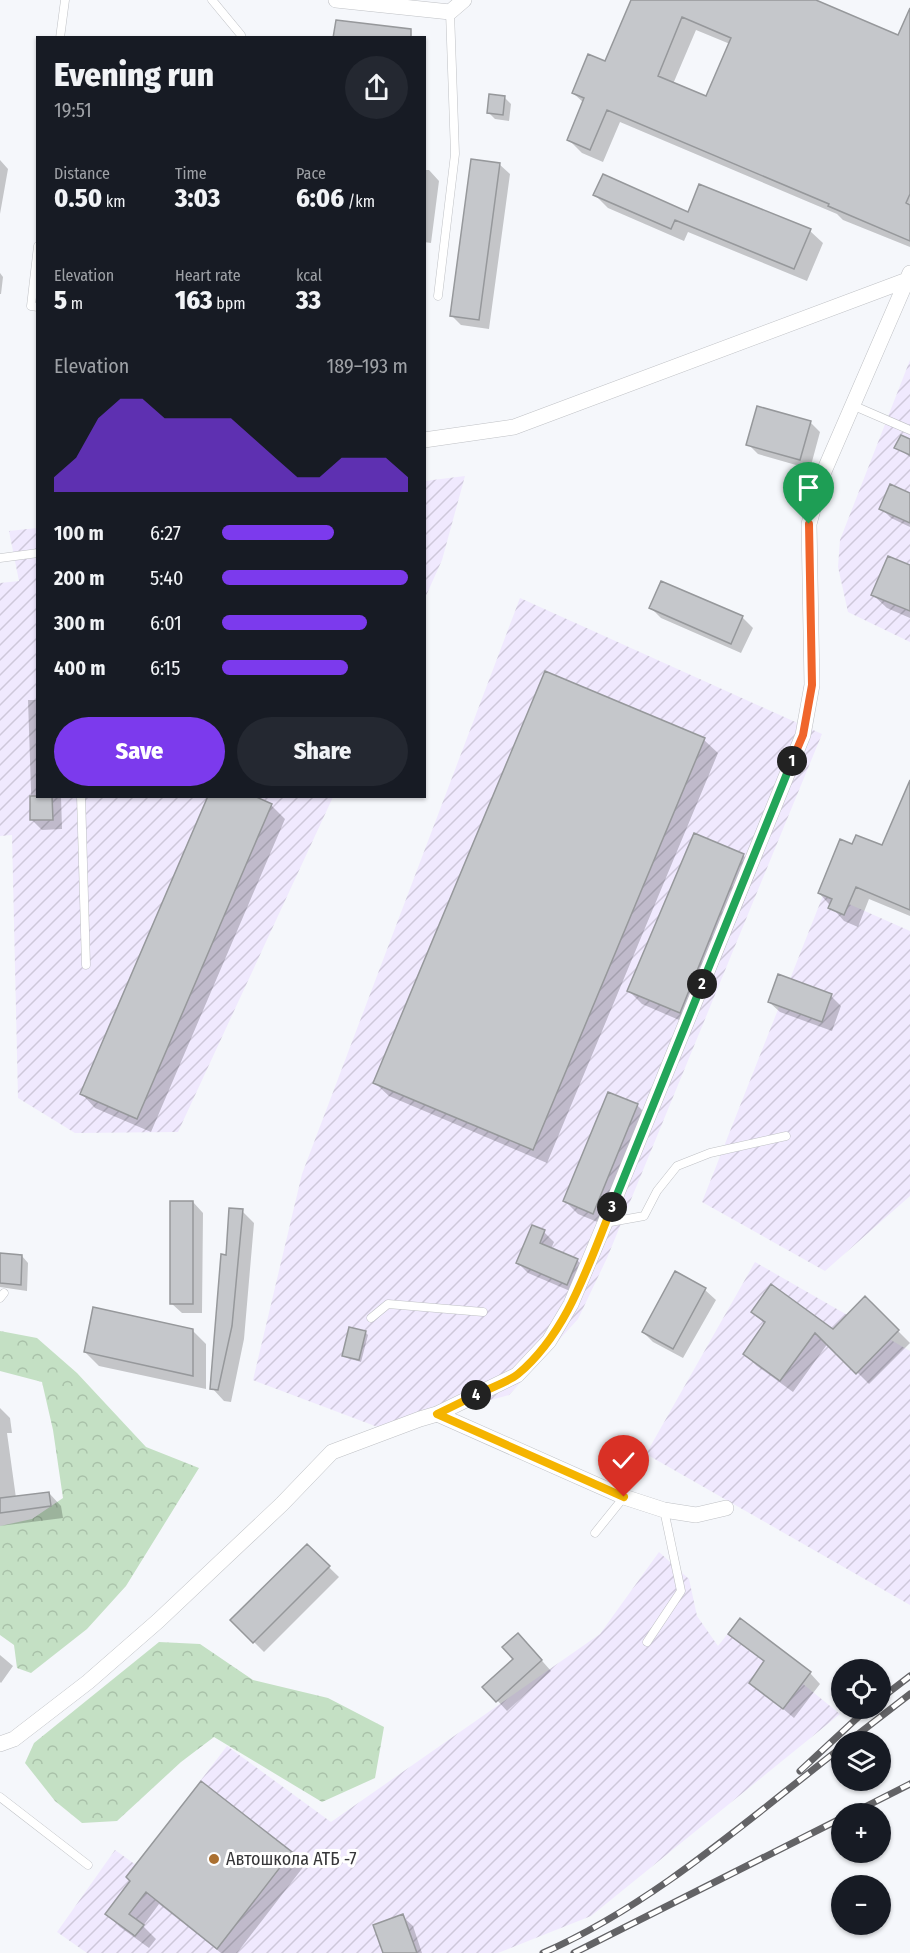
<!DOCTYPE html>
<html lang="en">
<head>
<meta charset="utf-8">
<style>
  body { margin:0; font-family:"Fira Sans Condensed",sans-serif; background:#242831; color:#f1f3f6; height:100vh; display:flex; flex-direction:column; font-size:22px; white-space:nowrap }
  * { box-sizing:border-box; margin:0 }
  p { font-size:20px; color:#9ea1a6 }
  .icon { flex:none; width:33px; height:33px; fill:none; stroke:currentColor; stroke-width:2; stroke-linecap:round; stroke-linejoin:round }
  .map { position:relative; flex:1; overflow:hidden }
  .drawer { position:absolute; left:36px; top:36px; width:390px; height:762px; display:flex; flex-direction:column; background:#171b24; border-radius:0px; box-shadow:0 2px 4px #0004 }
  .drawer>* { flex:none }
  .fabs { position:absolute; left:831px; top:1659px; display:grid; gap:12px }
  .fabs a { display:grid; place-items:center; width:60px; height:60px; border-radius:50%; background:#171b24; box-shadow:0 2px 4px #0004; font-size:30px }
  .pin { position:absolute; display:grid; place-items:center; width:51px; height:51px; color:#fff; margin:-62px -26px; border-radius:50% 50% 50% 0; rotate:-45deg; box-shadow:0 0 6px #0007 }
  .pin .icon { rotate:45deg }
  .km { position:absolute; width:30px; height:30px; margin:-15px; border-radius:50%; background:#222; color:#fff; font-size:16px; line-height:30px; text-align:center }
  .round { display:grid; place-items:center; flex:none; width:63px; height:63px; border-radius:32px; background:#242831 }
  .headline { display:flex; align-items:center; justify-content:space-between; height:102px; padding:0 18px }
  h1 { font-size:33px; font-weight:800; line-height:45px }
  .metrics { display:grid; grid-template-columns:repeat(3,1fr); gap:9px; height:102px; padding:6px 18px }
  .metrics div { display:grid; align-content:center }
  .metrics b { font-size:26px; font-weight:800 }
  .metrics small { font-size:16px; font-weight:400 }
  .metrics p { font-size:16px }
  .chart { height:168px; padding:12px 18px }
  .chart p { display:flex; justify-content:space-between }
  .chart svg { width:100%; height:108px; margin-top:6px; fill:#7c3aed; opacity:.7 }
  .button { display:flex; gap:12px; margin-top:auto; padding:12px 18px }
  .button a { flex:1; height:69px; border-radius:36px; background:#7c3aed; color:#fff; font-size:24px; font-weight:800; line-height:69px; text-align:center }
  .button a+a { background:#242831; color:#f1f3f6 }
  ul { padding:0 18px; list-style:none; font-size:20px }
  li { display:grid; grid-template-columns:96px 72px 1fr; align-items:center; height:45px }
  li i { height:15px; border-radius:8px; background:#7c3aed }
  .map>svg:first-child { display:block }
  .industrial { fill:url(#industrial-furrows) }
  .forest { fill:url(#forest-crowns) }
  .shadow { fill:#0003; fill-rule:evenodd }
  .building { fill:#c5c7cb; stroke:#96989b; stroke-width:1.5; fill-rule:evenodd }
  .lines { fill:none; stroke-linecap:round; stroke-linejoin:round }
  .lane-casing { stroke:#bfc1c5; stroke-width:9 }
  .street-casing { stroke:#bfc1c5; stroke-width:16 }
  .lane { stroke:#fff; stroke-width:8 }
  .street { stroke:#fff; stroke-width:15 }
  .rail-casing { stroke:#636366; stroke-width:7 }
  .rail { stroke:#fff; stroke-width:4.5; stroke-dasharray:14; stroke-linecap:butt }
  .split-1-casing { stroke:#fff; stroke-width:12 }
  .split-2-casing { stroke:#fff; stroke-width:12 }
  .split-3-casing { stroke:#fff; stroke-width:12 }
  .split-4-casing { stroke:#fff; stroke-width:12 }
  .split-5-casing { stroke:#fff; stroke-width:12 }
  .split-1 { stroke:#f0652b; stroke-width:8 }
  .split-2 { stroke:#22a559; stroke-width:8 }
  .split-3 { stroke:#22a559; stroke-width:8 }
  .split-4 { stroke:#f5b400; stroke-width:8 }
  .split-5 { stroke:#f5b400; stroke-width:8 }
  .poi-dot { fill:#ab7031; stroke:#fff; stroke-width:2 }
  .labels { text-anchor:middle; stroke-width:6; stroke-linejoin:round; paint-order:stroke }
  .poi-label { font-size:18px; fill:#363638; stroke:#fff; text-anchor:start }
</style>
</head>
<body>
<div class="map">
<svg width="910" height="1953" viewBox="0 0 910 1953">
  <defs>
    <pattern id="industrial-furrows" width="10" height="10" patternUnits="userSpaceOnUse" patternTransform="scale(1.5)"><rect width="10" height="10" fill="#f0e9fe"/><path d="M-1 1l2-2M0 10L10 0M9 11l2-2" fill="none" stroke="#cec8da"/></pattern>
    <pattern id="forest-crowns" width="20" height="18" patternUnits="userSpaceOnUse" patternTransform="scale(1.5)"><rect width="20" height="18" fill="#c4e0c4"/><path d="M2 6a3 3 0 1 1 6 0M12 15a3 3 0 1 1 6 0" fill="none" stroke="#a9c1a9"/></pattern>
  </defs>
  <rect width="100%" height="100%" fill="#f5f7fb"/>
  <path class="industrial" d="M910,360V642L848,612L838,567L840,540Z
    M465,476L442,560L425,598V481Z
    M37,528L38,796L333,797L178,1132L75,1133L18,1098L12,835L0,836V583L19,581L9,531Z
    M520,598L822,734L607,1258L578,1319L509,1395L383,1429L253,1380L302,1174Z
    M824,893L910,931V1196L825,1271L702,1202Z
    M755,1262L910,1351V1605L646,1454Z
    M659,1552L689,1579L697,1616L718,1646L740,1618L811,1672L803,1684L840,1714L591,1916L498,1953H87L57,1932L115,1850L136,1865L227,1746L331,1822L600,1634Z"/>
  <path class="forest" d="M0,1331L37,1338L77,1373L146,1447L199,1468L126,1586L87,1629L31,1673L17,1668L14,1645L0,1635V1526L32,1519L63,1498L53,1430L42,1382L0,1371Z
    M159,1642L200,1644L253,1680L328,1698L384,1727L375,1778L322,1802L214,1737L181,1762L117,1821L82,1823L55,1801L25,1763L34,1743Z"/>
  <path class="shadow" d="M633,0H812L899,37L910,19V247L843,220L837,214L620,122L603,162L582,153L568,139L584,103L573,93L606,63ZM696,30L730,44L707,98L673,84Z
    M504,97L511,104L509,121L495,119L489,113Z
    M0,160L8,169L0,214Z
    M499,164L510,174L489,329L461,325L451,315Z
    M424,170H429L439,181L431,243L424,242Z
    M595,195L689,214L810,231L823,243L807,281L688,232L684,241L608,208Z
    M0,273L3,277L1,294H0Z
    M810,422L820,432L810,469L758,454L748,444Z
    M910,441V457L896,447Z
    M910,494V527L891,518L881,508Z
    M910,566V618L887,608L873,595Z
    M662,583L742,617L753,628L741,653L661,618L651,608Z
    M546,673L704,740L718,753L547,1163L389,1096L375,1083Z
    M28,700H38V796H61L62,829L42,830L32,820Z
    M910,783V916L869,899L858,927L844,921L819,893L853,846L883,847Z
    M250,796L272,806L285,819L151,1132L95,1108L82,1094Z
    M743,855L757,869L693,1026L642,1004L629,991Z
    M831,996L841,1006L832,1031L780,1012L769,1002Z
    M637,1105L651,1119L607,1226L578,1214L565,1201Z
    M193,1202L203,1213L202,1313H182L171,1303Z
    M242,1211L254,1223L244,1339L231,1402L224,1401L212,1388L227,1256Z
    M544,1232L554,1242L551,1249L577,1260L587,1270L577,1294L528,1273L518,1263Z
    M0,1255L22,1256L28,1263L27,1291L0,1287Z
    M676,1273L705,1290L716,1300L683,1358L653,1342L643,1332Z
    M865,1298L910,1343L869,1384L828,1343L793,1392L757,1366L744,1354L765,1324L753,1312L833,1331Z
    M192,1330L206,1344V1389L99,1366L85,1352Z
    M365,1332L368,1335L361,1362L347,1358L344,1356Z
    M0,1408L10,1418L12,1433H7L16,1498L49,1493L61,1506L63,1518L0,1526Z
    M307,1546L339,1577L264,1652L232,1620Z
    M730,1634L810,1673L820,1684L794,1718L751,1682L765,1662Z
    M528,1645L551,1671L507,1711L485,1687Z
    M0,1655L13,1666L1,1683L0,1682Z
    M201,1783L291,1853L304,1866L237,1953H221L159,1904L143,1926L156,1939L149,1948L120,1927L107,1914Z
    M402,1916L413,1926L422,1953H385Z"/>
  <path class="building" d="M631,0H816L898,35L910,8V194L906,203L910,205V241L828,206L829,204L607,110L590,150L567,140L584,98L572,93L588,54L605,61ZM682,17L731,38L706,96L658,76Z
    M336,20L411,29V38H333Z
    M489,94L505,96L503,115L487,113Z
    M471,159L500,163L479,320L450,316Z
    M603,174L688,212L699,184L811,229L794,269L675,220L671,229L593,195Z
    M757,406L811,421L800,460L746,445Z
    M901,435L910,439V455L894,448Z
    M890,484L910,493V523L879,509Z
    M888,556L910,565V611L871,595Z
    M661,581L743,616L731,644L649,608Z
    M545,671L705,738L533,1150L373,1083Z
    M910,780V910L856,887L844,915L828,908L832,899L818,893L840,839L852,844L856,835L882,845Z
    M30,796H52L53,820H30Z
    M208,796H254L272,804L137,1119L80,1094Z
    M694,833L744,854L680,1013L627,991Z
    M778,974L832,994L822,1022L768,1002Z
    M608,1092L638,1104L593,1214L563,1201Z
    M170,1201H193V1304H170Z
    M229,1208L243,1209L232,1326L218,1390L210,1389L221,1254L226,1255Z
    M532,1225L545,1230L540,1243L578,1259L567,1285L516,1263Z
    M0,1253L22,1255L21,1285L0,1283Z
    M675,1271L706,1288L673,1349L642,1332Z
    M771,1284L833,1329L865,1296L899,1330L856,1374L815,1333L780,1381L743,1354L765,1322L751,1312Z
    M93,1307L193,1329V1376L84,1352Z
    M349,1327L366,1331L359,1360L342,1356Z
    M49,1492L51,1506L0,1513V1498Z
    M307,1544L330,1566L253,1643L230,1620Z
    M740,1618L811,1672L783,1709L749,1683L764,1661L728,1634Z
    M518,1633L542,1660L496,1702L482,1687L513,1659L502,1647Z
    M201,1781L292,1852L217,1949L146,1892L129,1914L144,1925L135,1936L105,1914L130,1881L126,1877Z
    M403,1914L417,1953H383L373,1925Z"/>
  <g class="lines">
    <defs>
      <path id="lane" d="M212,0L241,35L240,38
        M60,38L65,0
        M38,246L31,306L38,307
        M438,296L455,154L450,12
        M852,405L910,430
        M0,558L38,553
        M81,796L86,965
        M605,1223L644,1216L657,1191L677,1166L710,1153L786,1136
        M0,1298L4,1293
        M371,1318L388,1304L483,1312
        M595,1533L624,1497
        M647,1642L681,1591L664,1510
        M0,1797L88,1865"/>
      <path id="street" d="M336,0L450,12L464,0
        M424,440L514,427L907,280
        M437,1414L624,1497L664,1510L696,1515L726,1508
        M0,1744L14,1739L88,1682L158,1621L282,1504L332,1452L420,1419L437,1414L517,1375L549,1341L571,1304L605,1223L803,735L812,685L809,524L822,476L910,273"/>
    </defs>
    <use href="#lane" class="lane-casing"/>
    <use href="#street" class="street-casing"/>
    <use href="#lane" class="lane"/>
    <use href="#street" class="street"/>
    <defs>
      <path id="rail" d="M880,1699L910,1676
        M848,1742L910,1694
        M800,1771L868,1708
        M851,1814L910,1784
        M543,1953C654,1904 746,1821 842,1747
        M574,1953L842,1818"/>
    </defs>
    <use href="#rail" class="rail-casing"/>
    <use href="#rail" class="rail"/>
  </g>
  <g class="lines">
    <defs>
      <path id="split-1" d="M792,761L803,735L812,685L809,524"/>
      <path id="split-2" d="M702,984L792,761"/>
      <path id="split-3" d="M612,1207L702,984"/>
      <path id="split-4" d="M476,1395C489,1388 507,1383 518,1374C568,1332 588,1265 612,1207"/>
      <path id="split-5" d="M476,1395L437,1414L624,1497"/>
    </defs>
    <use href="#split-1" class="split-1-casing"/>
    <use href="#split-2" class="split-2-casing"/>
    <use href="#split-3" class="split-3-casing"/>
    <use href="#split-4" class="split-4-casing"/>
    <use href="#split-5" class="split-5-casing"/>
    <use href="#split-1" class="split-1"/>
    <use href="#split-2" class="split-2"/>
    <use href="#split-3" class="split-3"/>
    <use href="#split-4" class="split-4"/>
    <use href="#split-5" class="split-5"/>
  </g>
  <circle class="poi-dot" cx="214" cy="1859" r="6"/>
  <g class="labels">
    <g class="poi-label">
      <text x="226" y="1865">Автошкола АТБ -7</text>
    </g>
  </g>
</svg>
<div class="fabs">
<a><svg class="icon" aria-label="locate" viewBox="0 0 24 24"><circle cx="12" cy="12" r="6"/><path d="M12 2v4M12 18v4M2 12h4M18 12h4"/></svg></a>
<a><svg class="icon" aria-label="layers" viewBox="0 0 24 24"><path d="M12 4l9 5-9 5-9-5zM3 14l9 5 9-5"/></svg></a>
<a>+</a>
<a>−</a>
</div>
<div class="pin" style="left:809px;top:524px;background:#1e9e55"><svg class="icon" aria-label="arrive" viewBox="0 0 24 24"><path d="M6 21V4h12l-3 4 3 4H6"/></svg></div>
<div class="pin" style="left:624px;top:1497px;background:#d93025"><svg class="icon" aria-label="check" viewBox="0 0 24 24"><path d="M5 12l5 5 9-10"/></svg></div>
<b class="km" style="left:792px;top:761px">1</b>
<b class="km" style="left:702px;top:984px">2</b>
<b class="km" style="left:612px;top:1207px">3</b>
<b class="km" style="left:476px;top:1395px">4</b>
<section class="drawer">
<div class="headline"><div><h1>Evening run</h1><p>19:51</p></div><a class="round"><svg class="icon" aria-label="share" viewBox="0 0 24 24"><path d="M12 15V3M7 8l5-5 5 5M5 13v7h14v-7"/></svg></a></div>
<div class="metrics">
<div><p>Distance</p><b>0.50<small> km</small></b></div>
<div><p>Time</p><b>3:03</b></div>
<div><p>Pace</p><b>6:06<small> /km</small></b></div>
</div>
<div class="metrics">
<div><p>Elevation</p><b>5<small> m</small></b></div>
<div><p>Heart rate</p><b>163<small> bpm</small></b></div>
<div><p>kcal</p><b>33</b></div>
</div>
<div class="chart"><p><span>Elevation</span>189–193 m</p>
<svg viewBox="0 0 160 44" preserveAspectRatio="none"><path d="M0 44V38L10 30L20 14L30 6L40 6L50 14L60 14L70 14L80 14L90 22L100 30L110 38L120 38L130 30L140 30L150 30L160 38V44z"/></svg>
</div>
<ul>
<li><b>100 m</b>6:27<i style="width:60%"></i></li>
<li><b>200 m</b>5:40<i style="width:100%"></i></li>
<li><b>300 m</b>6:01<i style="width:78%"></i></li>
<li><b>400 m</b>6:15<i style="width:68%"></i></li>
</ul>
<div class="button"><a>Save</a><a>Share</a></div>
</section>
</div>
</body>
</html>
